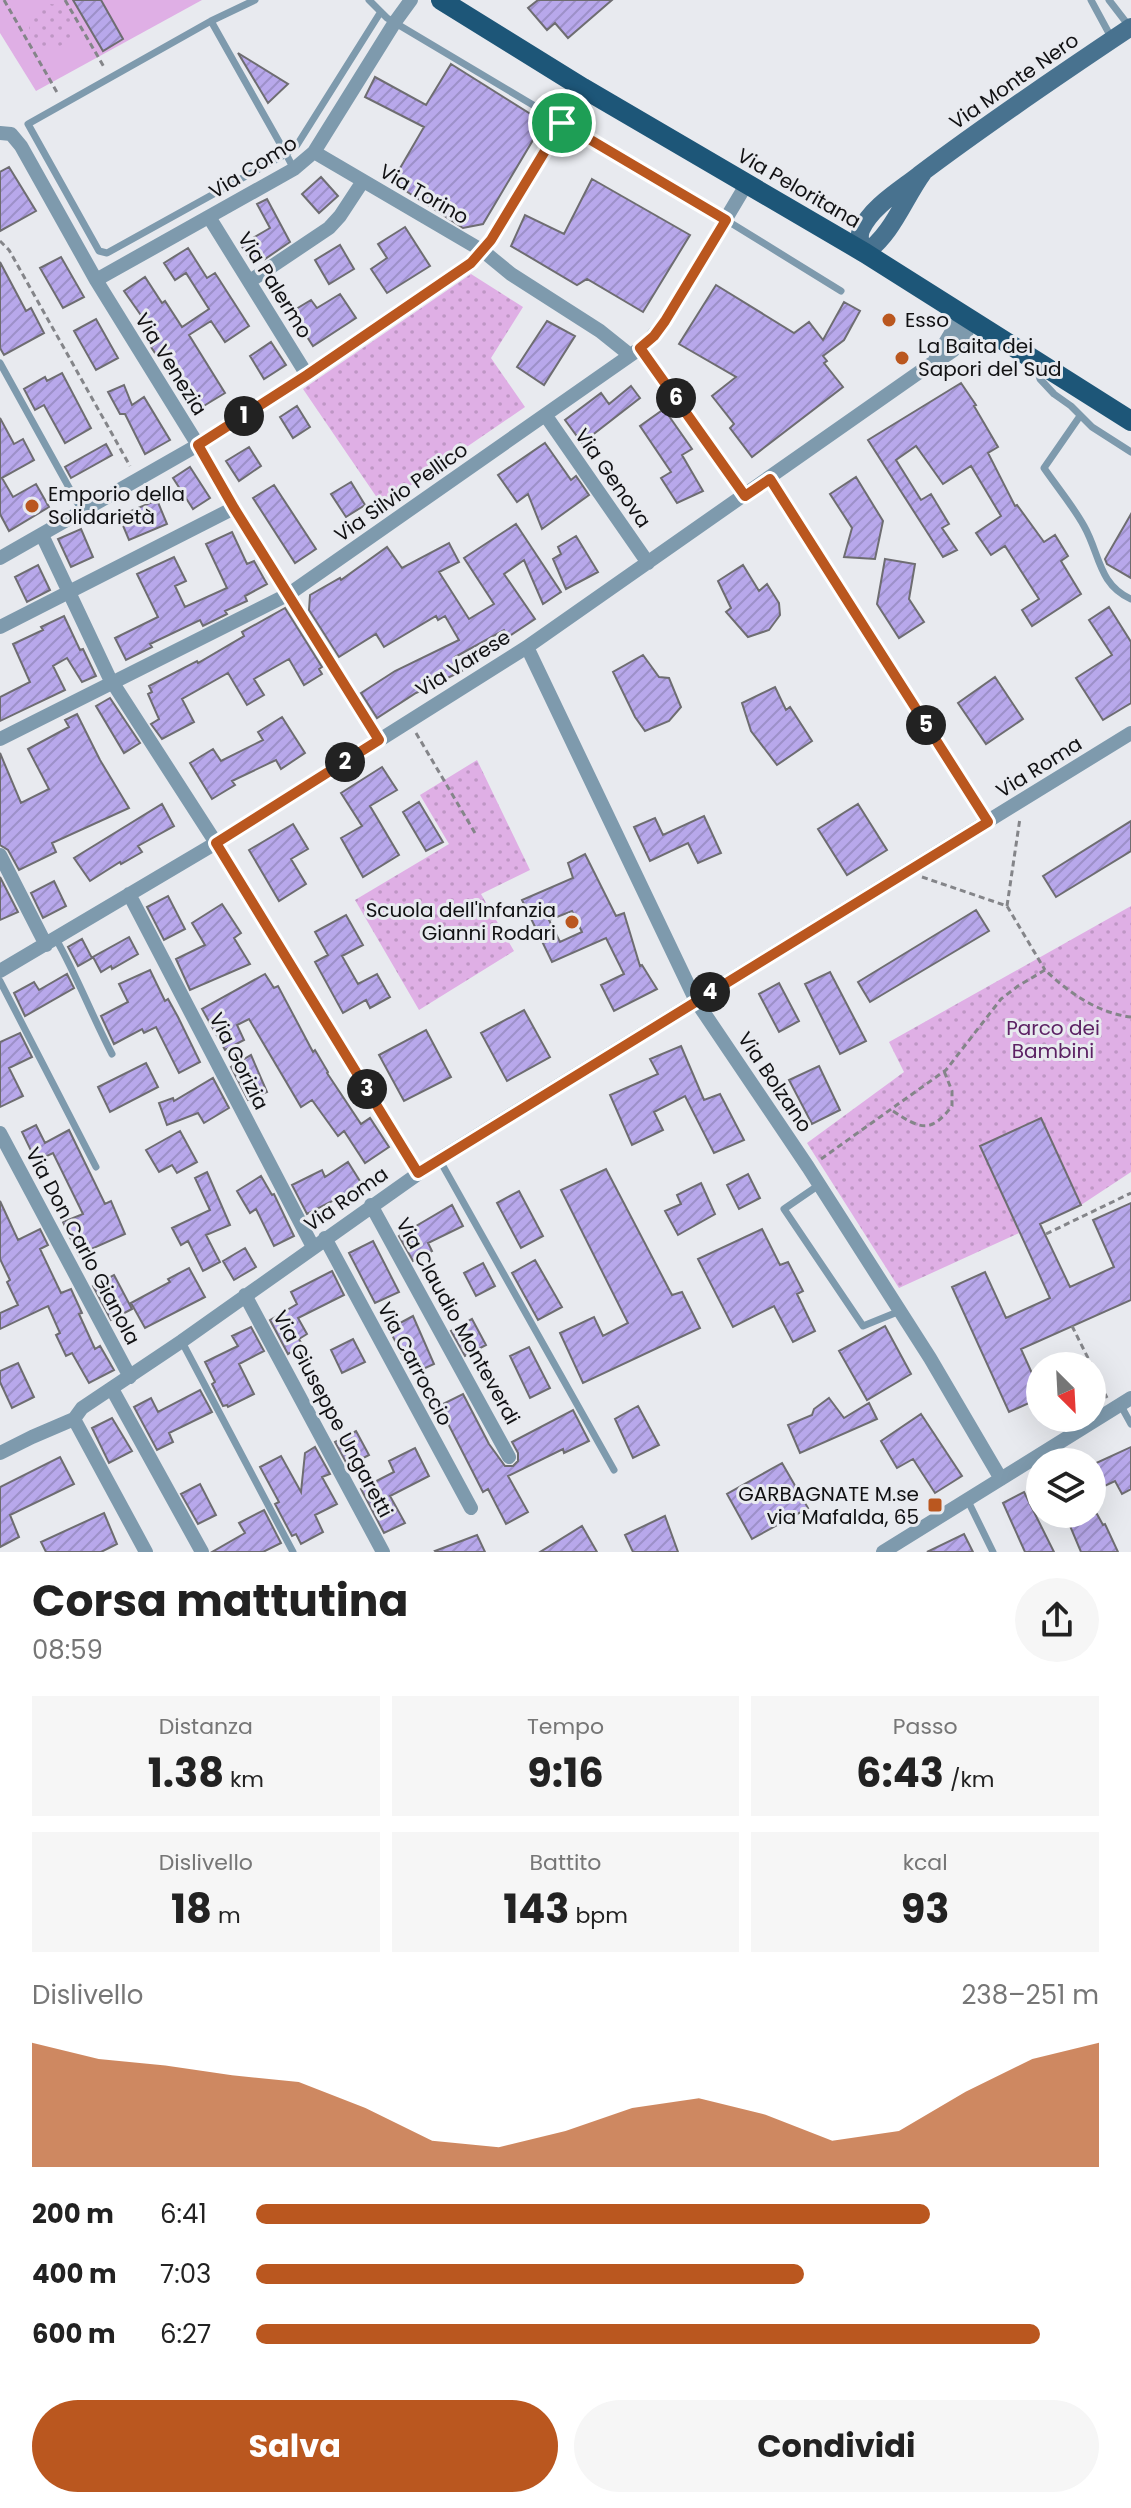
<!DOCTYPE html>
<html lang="it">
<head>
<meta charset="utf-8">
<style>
  body { margin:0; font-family:Poppins,sans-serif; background:#f6f6f6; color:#222; height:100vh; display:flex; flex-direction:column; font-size:30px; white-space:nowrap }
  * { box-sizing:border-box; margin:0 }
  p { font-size:26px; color:#767676 }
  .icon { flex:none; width:44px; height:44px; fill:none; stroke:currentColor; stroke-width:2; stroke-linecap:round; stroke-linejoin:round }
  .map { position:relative; height:1552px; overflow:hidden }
  .side { display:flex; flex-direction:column; background:#fff; flex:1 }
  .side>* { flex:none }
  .needle { width:52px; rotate:156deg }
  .fabs { position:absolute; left:1026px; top:1352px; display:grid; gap:16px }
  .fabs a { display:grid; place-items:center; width:80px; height:80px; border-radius:50%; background:#fff; box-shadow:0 8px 32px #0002; font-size:40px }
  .pin { position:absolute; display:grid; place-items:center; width:68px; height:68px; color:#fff; margin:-34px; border:4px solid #fff; border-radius:50%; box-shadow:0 2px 8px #0007 }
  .km { position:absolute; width:40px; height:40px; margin:-20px; border-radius:50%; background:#222; color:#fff; font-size:22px; line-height:40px; text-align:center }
  .round { display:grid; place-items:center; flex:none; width:84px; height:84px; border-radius:42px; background:#f6f6f6 }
  .head { display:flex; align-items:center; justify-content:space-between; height:136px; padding:0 32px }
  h1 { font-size:44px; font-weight:700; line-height:60px }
  .stats { display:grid; grid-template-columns:repeat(3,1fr); gap:12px; height:136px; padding:8px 32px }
  .stats div { display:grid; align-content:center; border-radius:0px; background:#f6f6f6; text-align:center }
  .stats b { font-size:40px; font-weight:700 }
  .stats small { font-size:22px; font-weight:400 }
  .stats p { font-size:22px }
  .chart { height:224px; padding:16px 32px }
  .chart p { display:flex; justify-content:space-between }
  .chart svg { width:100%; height:144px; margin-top:8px; fill:#ba571f; opacity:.7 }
  .cta { display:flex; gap:16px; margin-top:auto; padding:16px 32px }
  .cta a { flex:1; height:92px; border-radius:48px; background:#ba571f; color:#fff; font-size:32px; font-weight:700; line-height:92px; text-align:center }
  .cta a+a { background:#f6f6f6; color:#222 }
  ul { padding:0 32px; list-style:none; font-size:26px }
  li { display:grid; grid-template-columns:128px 96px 1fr; align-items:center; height:60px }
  li i { height:20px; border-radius:10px; background:#ba571f }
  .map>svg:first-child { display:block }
  .grass { fill:#dfafe5 }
  .park { fill:url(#park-dots) }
  .building { fill:url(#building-hatch); stroke:#6e6d71; stroke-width:2; fill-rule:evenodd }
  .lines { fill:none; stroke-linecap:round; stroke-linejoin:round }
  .path { stroke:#848589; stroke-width:3; stroke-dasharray:6 4; stroke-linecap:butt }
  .lane { stroke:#7e9aad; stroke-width:7 }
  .street { stroke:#7e9aad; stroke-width:14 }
  .secondary { stroke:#48728f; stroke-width:18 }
  .primary { stroke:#1d5678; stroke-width:20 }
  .route-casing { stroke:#fff; stroke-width:16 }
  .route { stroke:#ba571f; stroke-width:10 }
  .poi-dot { fill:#ba571f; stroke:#e8eaef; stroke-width:3 }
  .labels { text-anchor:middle; stroke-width:6; stroke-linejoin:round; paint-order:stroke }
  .street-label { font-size:20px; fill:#111113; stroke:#e8eaef }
  .poi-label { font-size:20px; fill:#111113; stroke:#e8eaef; text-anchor:start }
  .park-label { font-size:20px; fill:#5c2164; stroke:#e8eaef }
</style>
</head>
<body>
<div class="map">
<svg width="1131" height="1552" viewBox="0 0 1131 1552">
  <defs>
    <pattern id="park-dots" width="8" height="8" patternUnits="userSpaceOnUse" patternTransform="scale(2)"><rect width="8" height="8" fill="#dfafe5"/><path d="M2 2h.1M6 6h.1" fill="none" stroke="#be96c4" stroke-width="1.8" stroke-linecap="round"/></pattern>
    <pattern id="building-hatch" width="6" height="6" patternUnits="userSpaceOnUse" patternTransform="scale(2)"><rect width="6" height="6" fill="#b8a8eb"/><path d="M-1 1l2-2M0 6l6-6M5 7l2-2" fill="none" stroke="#9d90c9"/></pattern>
  </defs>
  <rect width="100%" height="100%" fill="#e8eaef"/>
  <path class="grass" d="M0,0H202L36,91L0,33Z"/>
  <path class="park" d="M29 26a22 22 0 1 1 44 0a22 22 0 1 1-44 0Z
    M471,274L523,307L491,358L525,407L382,505L303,389Z
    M477,760L530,870L481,894L514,951L419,1010L355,900L449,844L420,795Z
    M1131,906V1172L1081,1205L1041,1118L980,1146L1019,1233L899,1288L807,1143L904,1072L889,1042Z"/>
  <path class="building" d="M73,0H101L123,39L103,51Z
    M538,0H612L568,38L555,23L547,30L528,8Z
    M238,53L288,84L268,103Z
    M451,64L540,120L533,140L483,224L463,228L392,182L424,127L365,97L375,77L426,105Z
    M9,167L36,211L0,231V172Z
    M321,177L338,196L319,213L302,194Z
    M592,179L690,235L643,312L587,279L577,285L511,246L525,215L564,234Z
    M267,199L290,242L265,259L262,254L251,261L241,245L270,228L257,204Z
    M405,227L430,266L387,293L371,269L387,258L378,244Z
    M340,245L354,269L329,284L315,260Z
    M188,248L207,278L215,273L249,326L225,342L211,321L189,335L225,393L202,407L166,350L157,356L151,347L159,341L124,291L145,277L162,303L165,301L182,327L209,309L186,273L175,280L164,263Z
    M61,257L84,297L63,308L40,268Z
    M0,262L26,311L31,308L44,333L4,355L0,348Z
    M716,285L794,333L809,322L823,340L844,302L860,311L844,340L823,356L827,361L824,363L843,387L752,457L730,428L734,424L712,396L736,377L679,344Z
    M340,294L356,318L313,346L291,312L311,300L317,308Z
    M96,319L118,358L96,370L74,331Z
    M547,321L575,336L544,385L517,367Z
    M271,342L286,365L264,379L250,356Z
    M62,373L91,428L65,443L44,405L35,410L24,389L45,377L47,381Z
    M961,383L976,405L974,406L998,447L988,453L1015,506L1017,505L1044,542L1055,535L1068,556L1061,561L1081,594L1032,626L1022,610L1039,599L1005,546L991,555L976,533L1001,516L971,466L943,484L916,446L896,460L921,500L931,494L949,524L942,528L957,550L943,557L868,440Z
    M124,385L132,405L144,397L170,440L145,454L125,414H120L108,392Z
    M631,386L640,398L582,443L565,420L601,393L609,404Z
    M297,406L310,427L293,438L280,417Z
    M664,409L692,449L682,455L703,491L677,503L661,478L671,472L640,426Z
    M0,418L14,444L23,439L34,460L2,478L13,497L36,484L49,507L9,531L0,514Z
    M545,443L571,480L576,476L589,495L542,529L528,494L517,502L498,475Z
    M106,444L112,455L71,478L65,467Z
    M249,447L261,466L239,481L226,461Z
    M190,467L210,498L193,509L173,478Z
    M856,477L883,521L875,559L844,557L852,528L830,494Z
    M351,482L365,505L346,517L331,494Z
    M274,485L316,549L295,563L253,498Z
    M157,500L167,524L129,540L119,516Z
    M1131,514V578L1107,564L1105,559Z
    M516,524L561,592L543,604L524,560L504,574L535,619L508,637L504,630L455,657L462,671L416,693L377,718L361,693L395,671L459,640L445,616L438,620L436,616L384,647L376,634L339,657L309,610L310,595L340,578L341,580L387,547L402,568L449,543L459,562L439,572L469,619L494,604L464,558Z
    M81,529L93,557L71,567L58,539Z
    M232,532L247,564L254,561L267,584L245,596L247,601L225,611L227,614L203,626L200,620L150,644L152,647L126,660L115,638L158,617L137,574L174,557L186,581L175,586L185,607L227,588L206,544Z
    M576,536L598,572L566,589L553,559L561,554L558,547Z
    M885,559L915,564L909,599L924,622L899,638L877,604Z
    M38,565L50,590L27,602L15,577Z
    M743,565L759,591L767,584L779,603L780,615L769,630L748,637L726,612L731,608L718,581Z
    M1109,607L1131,642V703L1103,720L1076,678L1112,655L1089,620Z
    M285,608L322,667L319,669L322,674L304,685L289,659L254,679L264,695L247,705L228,673L182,699L194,722L162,739L151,724L159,719L148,694L152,692L149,686L197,661L198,663L244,636L242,632Z
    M64,616L80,650L83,649L96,676L82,682L67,658L53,666L65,690L0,721V697L30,682L13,644L43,630L41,627Z
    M643,655L659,677L669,678L681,707L669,721L645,731L635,717L613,672Z
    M995,677L1023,719L986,744L958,703Z
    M775,687L786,710L790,707L812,741L777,765L751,731L742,703Z
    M110,698L140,743L124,753L96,706Z
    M77,714L100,760L129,808L52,843L56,852L19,870L8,850L0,845V753L21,803L49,789L28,749L69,727L65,720Z
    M282,717L305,753L281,769L276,760L232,781L235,785L212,799L190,763L213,749L221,761L263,740L258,732Z
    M382,767L397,790L370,806L399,855L363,877L341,838L362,826L341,793Z
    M419,802L443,842L426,851L403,812Z
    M162,804L174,826L138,846L142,852L121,864L120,862L90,881L74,858Z
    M858,804L887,850L847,875L818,829Z
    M704,816L721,853L698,863L688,843L650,861L634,827L655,818L663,835Z
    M1131,821V851L1056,897L1043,876Z
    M293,824L308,849L291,859L306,884L279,901L249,850Z
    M585,854L616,916L624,913L640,966L642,965L657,989L614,1011L601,985L624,974L606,938L552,962L522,900L573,878L568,863ZM572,911L582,932L560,942L549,920Z
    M0,877L18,912L0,920Z
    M54,881L66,906L43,918L31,893Z
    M168,896L185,929L164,940L147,907Z
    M222,904L241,933L234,938L250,964L190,990L176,959L205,945L192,923Z
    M976,910L989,931L870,1002L858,982Z
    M346,915L363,945L342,956L358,984L377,974L390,997L370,1008L366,1000L343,1013L315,962L328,955L315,932Z
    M129,937L138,954L112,969L111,966L101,972L93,957Z
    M82,939L92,958L78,966L68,947Z
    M150,970L165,1001L168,999L178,1017L200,1062L179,1073L156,1027L144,1033L142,1029L114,1044L101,1016L128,1002L119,984Z
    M830,972L866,1041L840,1054L805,984Z
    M67,974L74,988L25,1016L14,993L34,982L39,990Z
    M265,974L274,988L278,986L313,1052L315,1050L328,1072L327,1073L361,1124L370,1118L389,1147L365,1163L344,1131L338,1136L312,1100L301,1107L249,1019L237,1025L244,1040L225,1050L202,1009Z
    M779,983L799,1021L779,1032L759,994Z
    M524,1010L550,1057L507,1081L481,1033Z
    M426,1030L451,1077L404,1101L379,1055Z
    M20,1033L32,1057L9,1068L23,1096L0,1107V1042Z
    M681,1046L704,1100L720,1094L744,1140L714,1153L685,1096L654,1112L663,1130L632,1145L610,1095L658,1074L650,1059Z
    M251,1055L267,1092L248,1100L231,1067Z
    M146,1063L158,1087L110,1112L98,1087Z
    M819,1066L840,1110L812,1124L789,1080Z
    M213,1078L229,1108L204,1123L198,1113L167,1125L159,1103L173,1098L174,1101Z
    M1041,1118L1081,1205L1040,1224L1070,1287L1114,1267L1093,1220L1131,1203V1300L1021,1349L1040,1391V1398L1009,1412L952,1287L985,1272L1006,1318L1050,1298L980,1146Z
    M36,1125L45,1143L69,1130L105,1204L111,1201L125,1234L78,1255L63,1222L83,1214L53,1153L36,1161L22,1132Z
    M180,1131L197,1162L177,1173L172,1165L159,1172L146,1150Z
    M348,1162L363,1186L338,1202L336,1199L307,1214L292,1185L322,1170L325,1177Z
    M606,1169L672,1295L682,1292L700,1328L583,1383L560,1333L594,1317L603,1336L628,1323L561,1190Z
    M207,1172L230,1225L206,1235L220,1262L203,1271L188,1241L181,1245L172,1228L210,1210L195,1178Z
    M748,1174L760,1198L739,1209L727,1185Z
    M261,1176L272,1195L274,1194L294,1236L274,1246L256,1209L250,1213L237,1191Z
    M701,1183L715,1214L678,1235L665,1211L681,1204L677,1195Z
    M519,1191L543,1236L521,1248L497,1203Z
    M0,1201L18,1240L40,1229L48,1245L40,1249L61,1293L71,1289L82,1313L79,1314L95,1349L100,1346L114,1370L89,1383L72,1353L66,1356L56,1335L60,1333L48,1306L0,1329V1313L18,1305L7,1282L10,1280L0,1259Z
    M452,1205L463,1226L428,1243L432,1251L413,1261L399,1236Z
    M762,1229L780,1265L788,1262L803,1291L797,1294L815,1331L793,1342L774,1306L733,1327L698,1259Z
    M373,1241L399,1292L375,1303L349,1253Z
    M245,1248L256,1267L234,1280L223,1261Z
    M535,1260L562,1307L538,1320L512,1273Z
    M483,1263L495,1286L476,1296L464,1273Z
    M189,1268L205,1297L145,1328L131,1303L170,1282L168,1279Z
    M332,1271L344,1295L298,1318L307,1334L299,1339L302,1345L288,1354L270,1320L297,1304L291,1292Z
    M114,1275L132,1309L111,1320L93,1286Z
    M413,1316L434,1364L412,1374L389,1329Z
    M472,1319L486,1345L465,1356L451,1331Z
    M885,1326L911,1374L867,1400L839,1351Z
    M251,1327L264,1351L239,1364L254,1394L228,1407L227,1405L223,1406L212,1384L215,1382L205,1362L238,1346L232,1336Z
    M353,1339L365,1362L342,1373L331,1350Z
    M529,1347L550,1388L530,1398L510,1356Z
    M18,1363L34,1397L12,1408L0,1382V1371Z
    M200,1390L212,1412L169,1433L173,1442L157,1450L134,1407L151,1398L158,1412Z
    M463,1394L489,1444L505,1466H513L518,1461V1453L512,1442L573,1410L589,1441L564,1453L563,1449L508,1476L528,1512L506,1524L488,1489L483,1492L439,1406Z
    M829,1398L844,1418L869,1403L877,1419L800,1453L788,1425L812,1415L814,1409Z
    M638,1406L659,1445L633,1458L615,1419Z
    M921,1414L962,1476L935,1493L913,1459L897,1468L881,1441Z
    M112,1418L132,1451L109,1463L92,1428Z
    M356,1431L369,1455L348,1466L335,1442Z
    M315,1447L330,1474L322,1477L337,1504L315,1515L323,1532L301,1544L296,1534L292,1536L275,1504L279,1502L260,1467L281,1456L301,1492L305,1453Z
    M1131,1447V1489L1122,1494L1115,1481L1092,1492V1465Z
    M415,1448L429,1476L390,1496L405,1523L384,1533L361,1489L394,1472L389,1461Z
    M60,1457L74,1484L10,1515L19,1537L0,1547V1487Z
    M782,1463L808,1508L752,1539L727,1494Z
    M200,1484L216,1515L198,1524L181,1494Z
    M1024,1492L1054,1552H1025L1003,1503Z
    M264,1510L281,1543L263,1552H212L245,1533L239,1523Z
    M104,1513L117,1544L101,1552H46L41,1542Z
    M1065,1514H1097L1103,1525L1105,1524L1118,1552H1081Z
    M665,1516L678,1552H633L625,1535Z
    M582,1526L597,1552H540Z
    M964,1534L973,1552H927Z
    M477,1535L485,1552H436L435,1551Z"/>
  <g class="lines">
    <path class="path" d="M4,0L58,94
      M65,0L104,67
      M0,241L9,250L130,466
      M416,733L475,833
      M922,877L1007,906L1045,970
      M1007,906L1020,818
      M893,1111C919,1128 930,1135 952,1106V1091L944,1071
      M821,1159L946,1070L1001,999L1018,986L1045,970C1069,993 1098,1013 1131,1017
      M1046,1234L1131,1193
      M1072,1326L1092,1366
      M1092,1367L1107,1398"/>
    <path class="lane" d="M369,0L387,18L726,220L841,291
      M1091,0L1111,37
      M1109,0L1129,26
      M211,21L255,0
      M294,169L286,154L211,21L28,124L99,251L107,253L286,154L297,145L380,13
      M0,363L82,511
      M1037,369L1040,379L1054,394L1071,406L1092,427L1131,452
      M1080,416L1044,468C1057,487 1073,506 1084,526C1100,554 1098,584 1131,599
      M56,939C77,976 92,1016 112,1054
      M0,981L96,1167
      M439,1159L614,1470
      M819,1185L784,1209L863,1326L900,1311
      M182,1342L293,1552
      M1120,1404L1131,1424
      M967,1499L993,1552"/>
    <path class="street" d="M0,133L11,134L21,146L96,280L198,445L234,508L379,740
      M314,152L483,251L511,274L600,331L630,355
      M209,217L307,375
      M96,280L294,169L314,152L395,22L411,0
      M250,281L329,228L340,216L363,181
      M640,348L745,496
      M935,360L955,326L970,319
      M546,416L648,563
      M770,479L988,822
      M42,535L109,677L216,843L418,1173
      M0,558L198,445L307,375L471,263L491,240L583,88
      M0,627L234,508
      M527,647L696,1001L808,1167L930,1358L1001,1479
      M0,739L289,594L645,345L665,321L746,185
      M0,855L46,945
      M129,894L313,1247
      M0,971L216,843L527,647L931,364C952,353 967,344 970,319
      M0,1133L130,1377
      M371,1205L509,1457
      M325,1238L471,1508
      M245,1295L383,1552
      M112,1389L202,1552
      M74,1419L146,1552
      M0,1453L32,1437L74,1419L82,1408L182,1341L439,1159L1131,733
      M883,1552L1131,1398"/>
    <path class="secondary" d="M923,173C904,199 892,235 865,253C861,246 858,238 861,230C871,207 900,190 919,175C988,123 1059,75 1131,27"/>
    <path class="primary" d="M441,0L583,88L865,253L1131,421"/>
  </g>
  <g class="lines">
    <defs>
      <path id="route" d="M562,123L726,220L665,321L654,336L640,348L745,496L770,479L988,822L418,1173L216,843L379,740L234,508L198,445L307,375L471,263L491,240Z"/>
    </defs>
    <use href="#route" class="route-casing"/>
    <use href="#route" class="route"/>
  </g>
  <g class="poi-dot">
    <circle cx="889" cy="320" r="8"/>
    <circle cx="902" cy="358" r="8"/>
    <circle cx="32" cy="506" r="8"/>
    <circle cx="572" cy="922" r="8"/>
    <rect x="927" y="1497" width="16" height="16" rx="4"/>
  </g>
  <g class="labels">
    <g class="street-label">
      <text transform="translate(1014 81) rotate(-35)" y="7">Via Monte Nero</text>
      <text transform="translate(253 167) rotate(-32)" y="7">Via Como</text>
      <text transform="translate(799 188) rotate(30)" y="7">Via Peloritana</text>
      <text transform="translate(424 194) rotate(30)" y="7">Via Torino</text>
      <text transform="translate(275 285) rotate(58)" y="7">Via Palermo</text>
      <text transform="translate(171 364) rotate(58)" y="7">Via Venezia</text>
      <text transform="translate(613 478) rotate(55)" y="7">Via Genova</text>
      <text transform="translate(401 492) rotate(-35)" y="7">Via Silvio Pellico</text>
      <text transform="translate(463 663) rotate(-32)" y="7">Via Varese</text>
      <text transform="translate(1039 767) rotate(-32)" y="7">Via Roma</text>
      <text transform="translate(239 1061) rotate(63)" y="7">Via Gorizia</text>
      <text transform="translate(775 1082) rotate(56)" y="7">Via Bolzano</text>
      <text transform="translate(346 1199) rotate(-35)" y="7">Via Roma</text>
      <text transform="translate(83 1246) rotate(62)" y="7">Via Don Carlo Gianola</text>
      <text transform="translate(458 1321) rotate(61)" y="7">Via Claudio Monteverdi</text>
      <text transform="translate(415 1364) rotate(62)" y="7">Via Carroccio</text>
      <text transform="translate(333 1414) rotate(62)" y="7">Via Giuseppe Ungaretti</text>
    </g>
    <g class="poi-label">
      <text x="905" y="327">Esso</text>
      <text x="918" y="353">La Baita dei<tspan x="918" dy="23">Sapori del Sud</tspan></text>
      <text x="48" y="501">Emporio della<tspan x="48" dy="23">Solidarietà</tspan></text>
      <text x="556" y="917" text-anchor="end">Scuola dell'Infanzia<tspan x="556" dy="23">Gianni Rodari</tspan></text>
      <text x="919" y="1501" text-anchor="end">GARBAGNATE M.se<tspan x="919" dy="23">via Mafalda, 65</tspan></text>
    </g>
    <g class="park-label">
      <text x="1053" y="1035">Parco dei<tspan x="1053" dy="23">Bambini</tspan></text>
    </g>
  </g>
</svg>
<div class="fabs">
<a><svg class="needle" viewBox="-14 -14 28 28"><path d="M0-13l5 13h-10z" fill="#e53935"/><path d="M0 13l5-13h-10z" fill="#767676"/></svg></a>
<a><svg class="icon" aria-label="layers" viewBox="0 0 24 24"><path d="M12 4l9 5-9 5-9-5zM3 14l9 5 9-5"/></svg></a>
</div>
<div class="pin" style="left:562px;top:123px;background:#1e9e55"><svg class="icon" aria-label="arrive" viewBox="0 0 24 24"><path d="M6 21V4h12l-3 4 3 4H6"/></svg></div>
<b class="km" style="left:244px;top:416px">1</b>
<b class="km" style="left:345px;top:762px">2</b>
<b class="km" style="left:367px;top:1089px">3</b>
<b class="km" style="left:710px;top:992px">4</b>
<b class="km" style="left:926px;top:725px">5</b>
<b class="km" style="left:676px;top:398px">6</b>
</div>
<section class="side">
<div class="head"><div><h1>Corsa mattutina</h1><p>08:59</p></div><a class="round"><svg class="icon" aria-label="share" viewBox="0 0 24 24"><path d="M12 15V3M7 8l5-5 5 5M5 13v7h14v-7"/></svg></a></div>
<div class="stats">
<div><p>Distanza</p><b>1.38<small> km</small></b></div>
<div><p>Tempo</p><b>9:16</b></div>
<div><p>Passo</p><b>6:43<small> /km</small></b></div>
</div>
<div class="stats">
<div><p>Dislivello</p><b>18<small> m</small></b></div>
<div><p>Battito</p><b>143<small> bpm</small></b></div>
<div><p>kcal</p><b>93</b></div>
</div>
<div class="chart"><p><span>Dislivello</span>238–251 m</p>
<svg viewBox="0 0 160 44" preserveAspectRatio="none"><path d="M0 44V6L10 11L20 13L30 16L40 18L50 26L60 36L70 38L80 33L90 26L100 23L110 28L120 36L130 33L140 21L150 11L160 6V44z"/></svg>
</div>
<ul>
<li><b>200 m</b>6:41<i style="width:80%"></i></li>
<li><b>400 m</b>7:03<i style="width:65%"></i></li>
<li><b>600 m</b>6:27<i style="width:93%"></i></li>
</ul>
<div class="cta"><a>Salva</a><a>Condividi</a></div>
</section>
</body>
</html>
